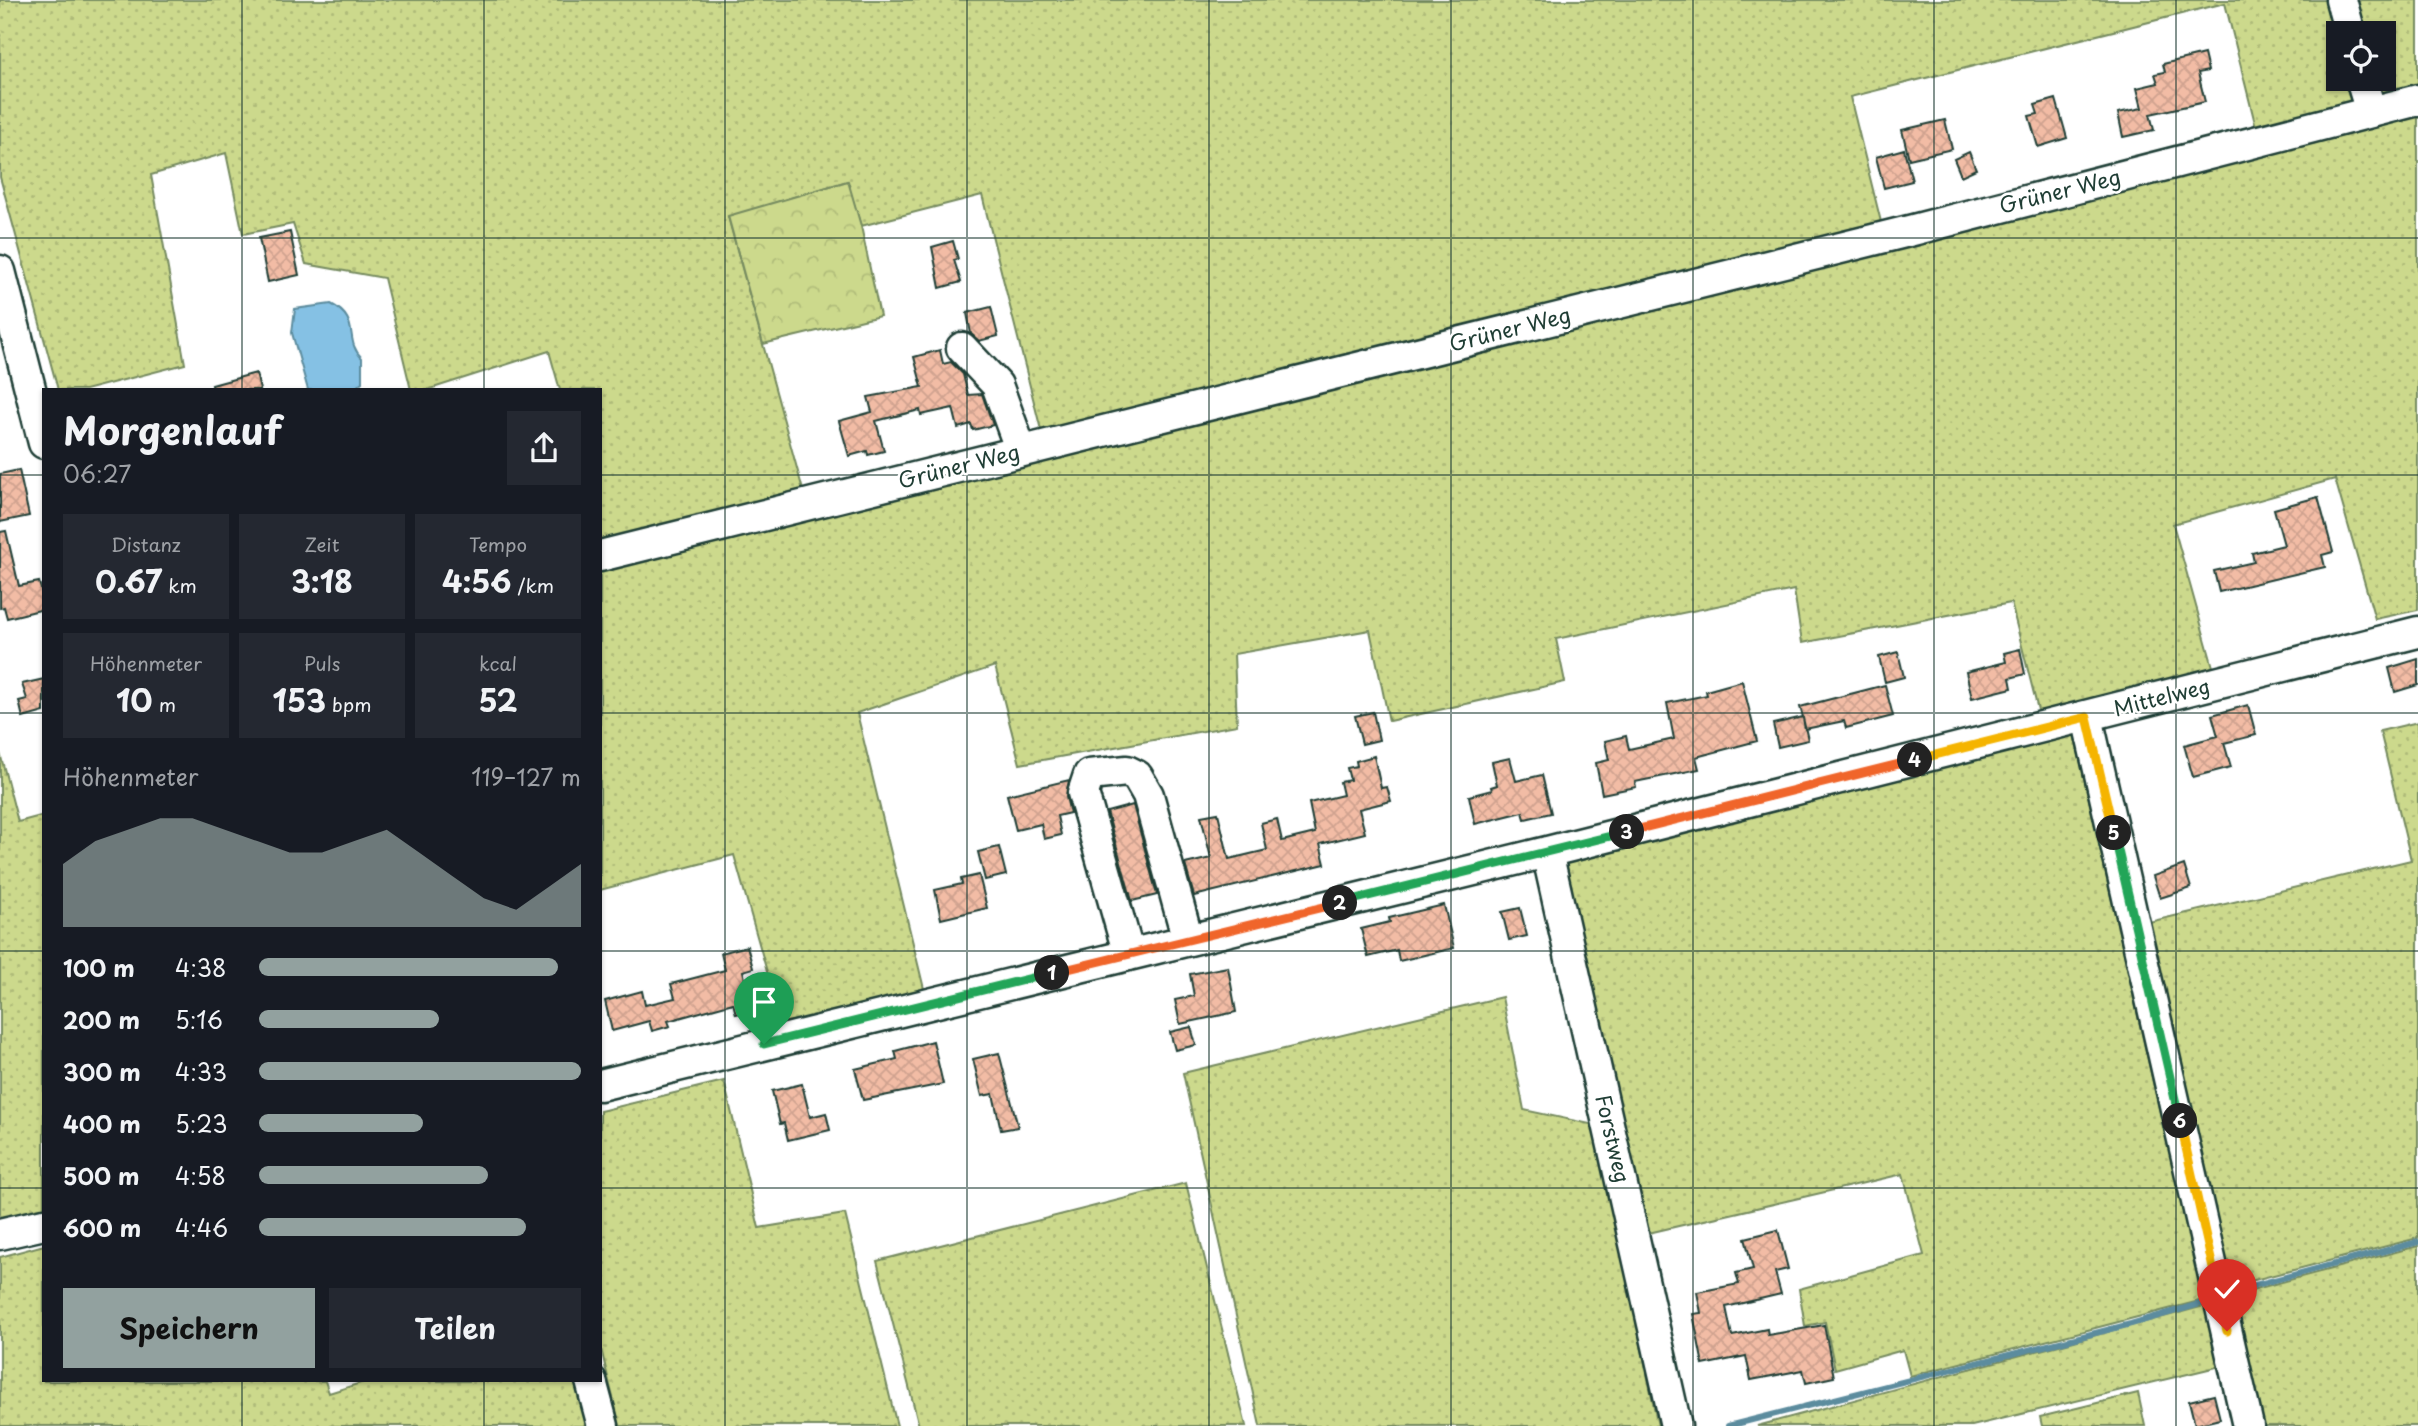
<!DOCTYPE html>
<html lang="de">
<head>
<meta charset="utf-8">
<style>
  body { margin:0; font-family:"Playpen Sans",sans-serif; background:#242831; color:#f1f3f6; height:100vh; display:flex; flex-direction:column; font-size:26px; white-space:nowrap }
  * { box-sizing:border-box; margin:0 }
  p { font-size:23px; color:#9ea1a6 }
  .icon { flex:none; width:38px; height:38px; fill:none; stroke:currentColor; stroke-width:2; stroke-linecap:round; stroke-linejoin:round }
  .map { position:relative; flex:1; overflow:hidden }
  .sheet { position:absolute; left:42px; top:388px; width:560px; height:994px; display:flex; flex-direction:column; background:#171b24; border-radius:0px; box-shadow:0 2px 5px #0004 }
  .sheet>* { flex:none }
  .tools { position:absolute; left:2326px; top:21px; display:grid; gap:14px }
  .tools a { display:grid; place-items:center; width:70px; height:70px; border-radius:0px; background:#171b24; box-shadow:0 2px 5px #0004; font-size:35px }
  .pin { position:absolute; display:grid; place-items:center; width:60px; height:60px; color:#fff; margin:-72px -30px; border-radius:50% 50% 50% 0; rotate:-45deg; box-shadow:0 0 7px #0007 }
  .pin .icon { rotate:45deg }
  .km { position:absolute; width:35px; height:35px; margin:-18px; border-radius:50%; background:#222; color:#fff; font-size:19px; line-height:35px; text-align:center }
  .round { display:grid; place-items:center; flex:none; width:74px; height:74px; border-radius:0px; background:#242831 }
  .head { display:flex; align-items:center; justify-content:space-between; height:119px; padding:0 21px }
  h1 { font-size:38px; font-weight:700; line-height:52px }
  .figures { display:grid; grid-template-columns:repeat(3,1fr); gap:10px; height:119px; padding:7px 21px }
  .figures div { display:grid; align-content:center; border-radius:0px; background:#242831; text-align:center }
  .figures b { font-size:30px; font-weight:700 }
  .figures small { font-size:19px; font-weight:400 }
  .figures p { font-size:19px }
  .chart { height:196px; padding:14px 21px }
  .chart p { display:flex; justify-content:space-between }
  .chart svg { width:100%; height:126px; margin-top:7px; fill:#92a19f; opacity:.7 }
  .cta { display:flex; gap:14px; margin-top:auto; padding:14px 21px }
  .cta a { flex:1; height:80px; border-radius:0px; background:#92a19f; color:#111; font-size:28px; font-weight:700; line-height:80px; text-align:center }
  .cta a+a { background:#242831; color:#f1f3f6 }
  ul { padding:0 21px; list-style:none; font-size:23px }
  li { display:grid; grid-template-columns:112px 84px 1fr; align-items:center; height:52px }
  li i { height:18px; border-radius:9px; background:#92a19f }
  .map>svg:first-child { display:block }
  .grass { fill:url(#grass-dots); stroke:#768b60; stroke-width:2 }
  .forest { fill:url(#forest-crowns); stroke:#768b60; stroke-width:2 }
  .water { fill:#85c1e4; stroke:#5c8c9e; stroke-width:2 }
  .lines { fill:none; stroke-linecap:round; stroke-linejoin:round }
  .stream { stroke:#5c8c9e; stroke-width:6 }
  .building { fill:url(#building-cross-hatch); stroke:#1f3d34; stroke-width:2 }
  .minor-casing { stroke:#1f3d34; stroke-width:35 }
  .minor { stroke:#fff; stroke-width:30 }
  .split-1-casing { stroke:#fff; stroke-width:14 }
  .split-2-casing { stroke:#fff; stroke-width:14 }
  .split-3-casing { stroke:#fff; stroke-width:14 }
  .split-4-casing { stroke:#fff; stroke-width:14 }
  .split-5-casing { stroke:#fff; stroke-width:14 }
  .split-6-casing { stroke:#fff; stroke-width:14 }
  .split-7-casing { stroke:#fff; stroke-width:14 }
  .split-1 { stroke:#22a559; stroke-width:9 }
  .split-2 { stroke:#f0652b; stroke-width:9 }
  .split-3 { stroke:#22a559; stroke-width:9 }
  .split-4 { stroke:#f0652b; stroke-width:9 }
  .split-5 { stroke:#f5b400; stroke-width:9 }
  .split-6 { stroke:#22a559; stroke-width:9 }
  .split-7 { stroke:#f5b400; stroke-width:9 }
  .grid { fill:none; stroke:#1f3d34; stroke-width:2; stroke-opacity:0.55 }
  .labels { text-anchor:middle; stroke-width:5; stroke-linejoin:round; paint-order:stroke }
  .street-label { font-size:21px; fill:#1f3d34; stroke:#fff }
</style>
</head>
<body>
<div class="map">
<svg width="2418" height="1426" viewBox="0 0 2418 1426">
  <defs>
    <pattern id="grass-dots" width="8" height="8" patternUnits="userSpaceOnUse" patternTransform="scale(1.75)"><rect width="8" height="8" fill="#ccd98c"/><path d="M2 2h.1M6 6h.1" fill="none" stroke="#afbb79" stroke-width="1.8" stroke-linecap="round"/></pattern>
    <pattern id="forest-crowns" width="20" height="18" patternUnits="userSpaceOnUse" patternTransform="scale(1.75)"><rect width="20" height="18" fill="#ccd98c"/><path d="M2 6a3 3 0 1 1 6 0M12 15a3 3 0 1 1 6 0" fill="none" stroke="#afbb79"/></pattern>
    <pattern id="building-cross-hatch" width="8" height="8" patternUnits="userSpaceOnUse" patternTransform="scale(1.75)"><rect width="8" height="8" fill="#f2bca5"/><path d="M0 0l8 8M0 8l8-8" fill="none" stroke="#cfa28f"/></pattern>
  </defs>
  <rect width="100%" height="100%" fill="#fff"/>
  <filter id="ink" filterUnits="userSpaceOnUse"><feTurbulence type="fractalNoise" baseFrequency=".0143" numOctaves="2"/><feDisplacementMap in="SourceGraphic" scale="14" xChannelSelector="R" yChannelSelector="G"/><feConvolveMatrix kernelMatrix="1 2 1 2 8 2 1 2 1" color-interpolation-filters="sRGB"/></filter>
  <g filter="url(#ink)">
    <path class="grass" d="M0,0H2328L2338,37V79H2349L2354,97L2352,107L2256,127L2225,3L1850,97L1881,222L1042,434L982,195L861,226L847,181L728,217L804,494L600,542V390H560L549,351L427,390H411L384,278L306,264L293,224L243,234L226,153L151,175L185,364L85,390H58L0,177Z
      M2361,0H2418V88L2381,97L2369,79H2384V33H2357L2350,3Z
      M2418,111V610L2375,619L2335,479L2173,524L2213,667L2101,703L2040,718L2011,603L1802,643L1794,590L1556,639L1565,682L1389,721L1370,630L1234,654L1237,725L1020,764L995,666L857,713L925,993L782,1025L734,855L600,890V572Z
      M2418,722V1238L2231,1286L2149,922L2411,860L2380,731Z
      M2074,733L2160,1113L2207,1299L1910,1376L1903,1350L1835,1369L1825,1322L1805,1326L1799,1289L1924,1255L1903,1174L1644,1234L1561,857Z
      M0,753L18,822L44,815V1212L0,1223Z
      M1502,997L1524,1110L1595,1125L1658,1426H1260L1183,1073Z
      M724,1081L759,1228L845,1214L897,1426H620L600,1345V1111Z
      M1186,1183L1246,1426H919L877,1261Z
      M44,1245V1381H325L329,1393L367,1381H576L587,1426H0V1257Z
      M2418,1246V1426H2262L2233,1295Z
      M2208,1305L2221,1366L1972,1426H1757Z
      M2138,1393L2145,1426H2042L2040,1417Z"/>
    <path class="forest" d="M848,181L861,226L880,316L763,344L728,216Z"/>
    <path class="water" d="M331,304C362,320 343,340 362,358V382L353,390H308L292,333L295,309Z"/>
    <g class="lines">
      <path class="stream" d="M2229,1292L2418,1242
        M1728,1426L2131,1324L2210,1301"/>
    </g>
    <path class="building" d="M2204,54L2208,71L2198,73L2205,102L2150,114L2154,130L2123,137L2118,113L2142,108L2137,88L2158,83L2155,74L2165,72L2163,64Z
      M2056,99L2067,138L2038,147L2029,116L2038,114L2035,105Z
      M1945,120L1952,149L1909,159L1902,130Z
      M1904,149L1912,181L1884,188L1876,157Z
      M1969,152L1976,169L1961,176L1954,159Z
      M290,232L299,275L268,282L259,238Z
      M953,241L958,259L954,260L961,282L940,288L932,247Z
      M991,307L998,336L979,341L971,334L967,313Z
      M940,350L943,364L951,362L963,374L968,395L982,394L993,425L973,430L971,424L958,428L953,408L921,415L920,410L876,421L884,451L868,455L867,451L849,456L839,421L872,412L868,397L922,387L914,357Z
      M256,373L260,390H213L212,385Z
      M19,470L29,516L0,522V474Z
      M2318,497L2333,552L2322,555L2325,567L2219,592L2214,571L2254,562L2252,553L2284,545L2274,509Z
      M6,531L19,586L39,582L44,600V609L7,618L4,607L0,608V532Z
      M2020,649L2025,674L2010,678L2012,688L1972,698L1966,672L2006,662L2004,653Z
      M1898,652L1904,677L1885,682L1879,657Z
      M2418,659V685L2395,692L2389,668Z
      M44,679V712L23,718L19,701L27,699L22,684Z
      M1742,681L1757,741L1696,757L1699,769L1635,782L1636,787L1602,794L1596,763L1609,760L1605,741L1626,736L1629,749L1674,739L1667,703L1707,695L1706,691Z
      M1885,685L1893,716L1846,728L1844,721L1805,729L1803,718L1808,740L1778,747L1773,724L1803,717L1800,707Z
      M2248,705L2256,735L2224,743L2231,767L2193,777L2184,745L2218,736L2212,715Z
      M1373,712L1379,740L1362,744L1355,716Z
      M1374,756L1381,788L1387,787L1391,801L1359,809L1365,833L1320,844L1325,864L1194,896L1185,864L1211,858L1201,816L1218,813L1229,859L1267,850L1261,823L1277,819L1282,841L1315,833L1309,803L1343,795L1340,782L1350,780L1347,768L1357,766L1356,761Z
      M1510,758L1516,781L1542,775L1551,813L1525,819L1523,812L1475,824L1469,796L1492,790L1491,787L1497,785L1492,762Z
      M1069,780L1066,797L1070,813L1057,816L1061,835L1044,839L1041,824L1016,830L1007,795Z
      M1133,805L1157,895L1132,901L1107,812Z
      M999,847L1006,875L985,880L978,852Z
      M2184,865L2191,888L2160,898L2153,876Z
      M979,875L987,908L941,919L935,890L962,884L961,879Z
      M1444,905L1454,948L1399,961L1397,950L1368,957L1361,929L1390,922L1389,918Z
      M1520,908L1527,936L1509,940L1502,912Z
      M747,946L753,968L743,971L753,1010L736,1014L733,1003L668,1021L670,1026L652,1031L649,1021L612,1031L605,1001L642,991L645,1005L675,998L671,984L725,970L721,953Z
      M1228,967L1236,1012L1180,1024L1175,1000L1194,996L1190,974Z
      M1191,1027L1196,1045L1175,1050L1170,1032Z
      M933,1041L943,1084L863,1100L855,1069L897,1059L895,1051Z
      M999,1053L1018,1127L1001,1130L993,1094L982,1096L973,1059Z
      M802,1084L810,1117L826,1113L830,1130L788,1140L784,1123L780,1124L772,1091Z
      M1778,1230L1788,1269L1775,1272L1781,1294L1726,1307L1732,1336L1767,1329L1768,1335L1824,1325L1834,1377L1806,1383L1803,1370L1751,1380L1746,1356L1703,1365L1693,1314L1701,1313L1697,1292L1739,1284L1736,1273L1753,1269L1745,1238Z
      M2214,1395L2220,1419L2195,1425L2189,1401Z"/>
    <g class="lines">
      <defs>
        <path id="minor" d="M2341,0L2350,33
          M2361,79L2371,112
          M0,271L44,443
          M962,348L997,385L1021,451
          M600,556L1913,230L2418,100
          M2087,717L2248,1426
          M1547,852L1676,1426
          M1129,955L1083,793L1089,775L1127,771L1137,776L1148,795L1188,940
          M600,1085L1547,852L2418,632
          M0,1234L44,1224
          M591,1381L603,1426"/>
      </defs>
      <use href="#minor" class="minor-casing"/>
      <use href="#minor" class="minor"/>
    </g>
  </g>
  <g class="lines" filter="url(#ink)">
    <defs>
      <path id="split-1" d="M764,1044L1052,973"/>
      <path id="split-2" d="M1052,973L1340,903"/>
      <path id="split-3" d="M1340,903L1627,832"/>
      <path id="split-4" d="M1627,832L1915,760"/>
      <path id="split-5" d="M1915,760L2087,717L2114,833"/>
      <path id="split-6" d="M2114,833L2180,1121"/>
      <path id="split-7" d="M2180,1121L2227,1331"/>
    </defs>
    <use href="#split-1" class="split-1-casing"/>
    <use href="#split-2" class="split-2-casing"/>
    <use href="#split-3" class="split-3-casing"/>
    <use href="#split-4" class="split-4-casing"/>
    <use href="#split-5" class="split-5-casing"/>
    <use href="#split-6" class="split-6-casing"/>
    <use href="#split-7" class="split-7-casing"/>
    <use href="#split-1" class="split-1"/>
    <use href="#split-2" class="split-2"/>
    <use href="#split-3" class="split-3"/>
    <use href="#split-4" class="split-4"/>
    <use href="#split-5" class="split-5"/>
    <use href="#split-6" class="split-6"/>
    <use href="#split-7" class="split-7"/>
  </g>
  <path class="grid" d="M242,0V390M484,0V390M725,0V1426M967,0V1426M1209,0V1426M1451,0V1426M1693,0V1426M1934,0V1426M2176,0V1426M0,238H2418M0,475H44M600,475H2418M0,713H44M600,713H2418M0,951H44M600,951H2418M0,1188H44M600,1188H2418M242,1381V1426M484,1381V1426"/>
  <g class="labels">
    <g class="street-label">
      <text transform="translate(2060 192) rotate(-14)" y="7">Grüner Weg</text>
      <text transform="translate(1510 330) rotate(-14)" y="7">Grüner Weg</text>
      <text transform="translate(959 467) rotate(-14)" y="7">Grüner Weg</text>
      <text transform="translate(2162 698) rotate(-14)" y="7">Mittelweg</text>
      <text transform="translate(1612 1139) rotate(77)" y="7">Forstweg</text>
    </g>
  </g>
</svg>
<div class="tools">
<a><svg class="icon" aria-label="locate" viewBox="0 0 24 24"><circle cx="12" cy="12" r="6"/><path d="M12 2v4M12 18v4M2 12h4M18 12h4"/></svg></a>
</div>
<div class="pin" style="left:764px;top:1044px;background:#1e9e55"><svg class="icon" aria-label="arrive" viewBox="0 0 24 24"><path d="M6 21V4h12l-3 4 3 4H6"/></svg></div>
<div class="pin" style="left:2227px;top:1331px;background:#d93025"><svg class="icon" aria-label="check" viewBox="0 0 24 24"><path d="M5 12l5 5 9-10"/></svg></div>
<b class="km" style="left:1052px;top:973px">1</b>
<b class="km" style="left:1340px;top:903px">2</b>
<b class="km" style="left:1627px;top:832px">3</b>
<b class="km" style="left:1915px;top:760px">4</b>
<b class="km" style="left:2114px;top:833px">5</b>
<b class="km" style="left:2180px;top:1121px">6</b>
<section class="sheet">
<div class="head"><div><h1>Morgenlauf</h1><p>06:27</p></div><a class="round"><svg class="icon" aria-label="share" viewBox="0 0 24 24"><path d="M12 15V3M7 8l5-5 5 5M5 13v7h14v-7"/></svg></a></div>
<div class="figures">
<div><p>Distanz</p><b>0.67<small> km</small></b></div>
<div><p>Zeit</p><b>3:18</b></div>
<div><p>Tempo</p><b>4:56<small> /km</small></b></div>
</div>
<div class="figures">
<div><p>Höhenmeter</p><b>10<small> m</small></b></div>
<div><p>Puls</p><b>153<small> bpm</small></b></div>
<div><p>kcal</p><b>52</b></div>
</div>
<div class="chart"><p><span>Höhenmeter</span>119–127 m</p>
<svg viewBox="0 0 160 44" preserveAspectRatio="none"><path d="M0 44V22L10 14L20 10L30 6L40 6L50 10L60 14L70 18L80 18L90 14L100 10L110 18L120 26L130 34L140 38L150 30L160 22V44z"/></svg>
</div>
<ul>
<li><b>100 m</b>4:38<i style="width:93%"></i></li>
<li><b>200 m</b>5:16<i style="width:56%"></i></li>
<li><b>300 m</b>4:33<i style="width:100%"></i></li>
<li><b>400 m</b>5:23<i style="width:51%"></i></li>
<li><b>500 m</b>4:58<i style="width:71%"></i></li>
<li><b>600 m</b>4:46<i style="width:83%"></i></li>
</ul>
<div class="cta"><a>Speichern</a><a>Teilen</a></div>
</section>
</div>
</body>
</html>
